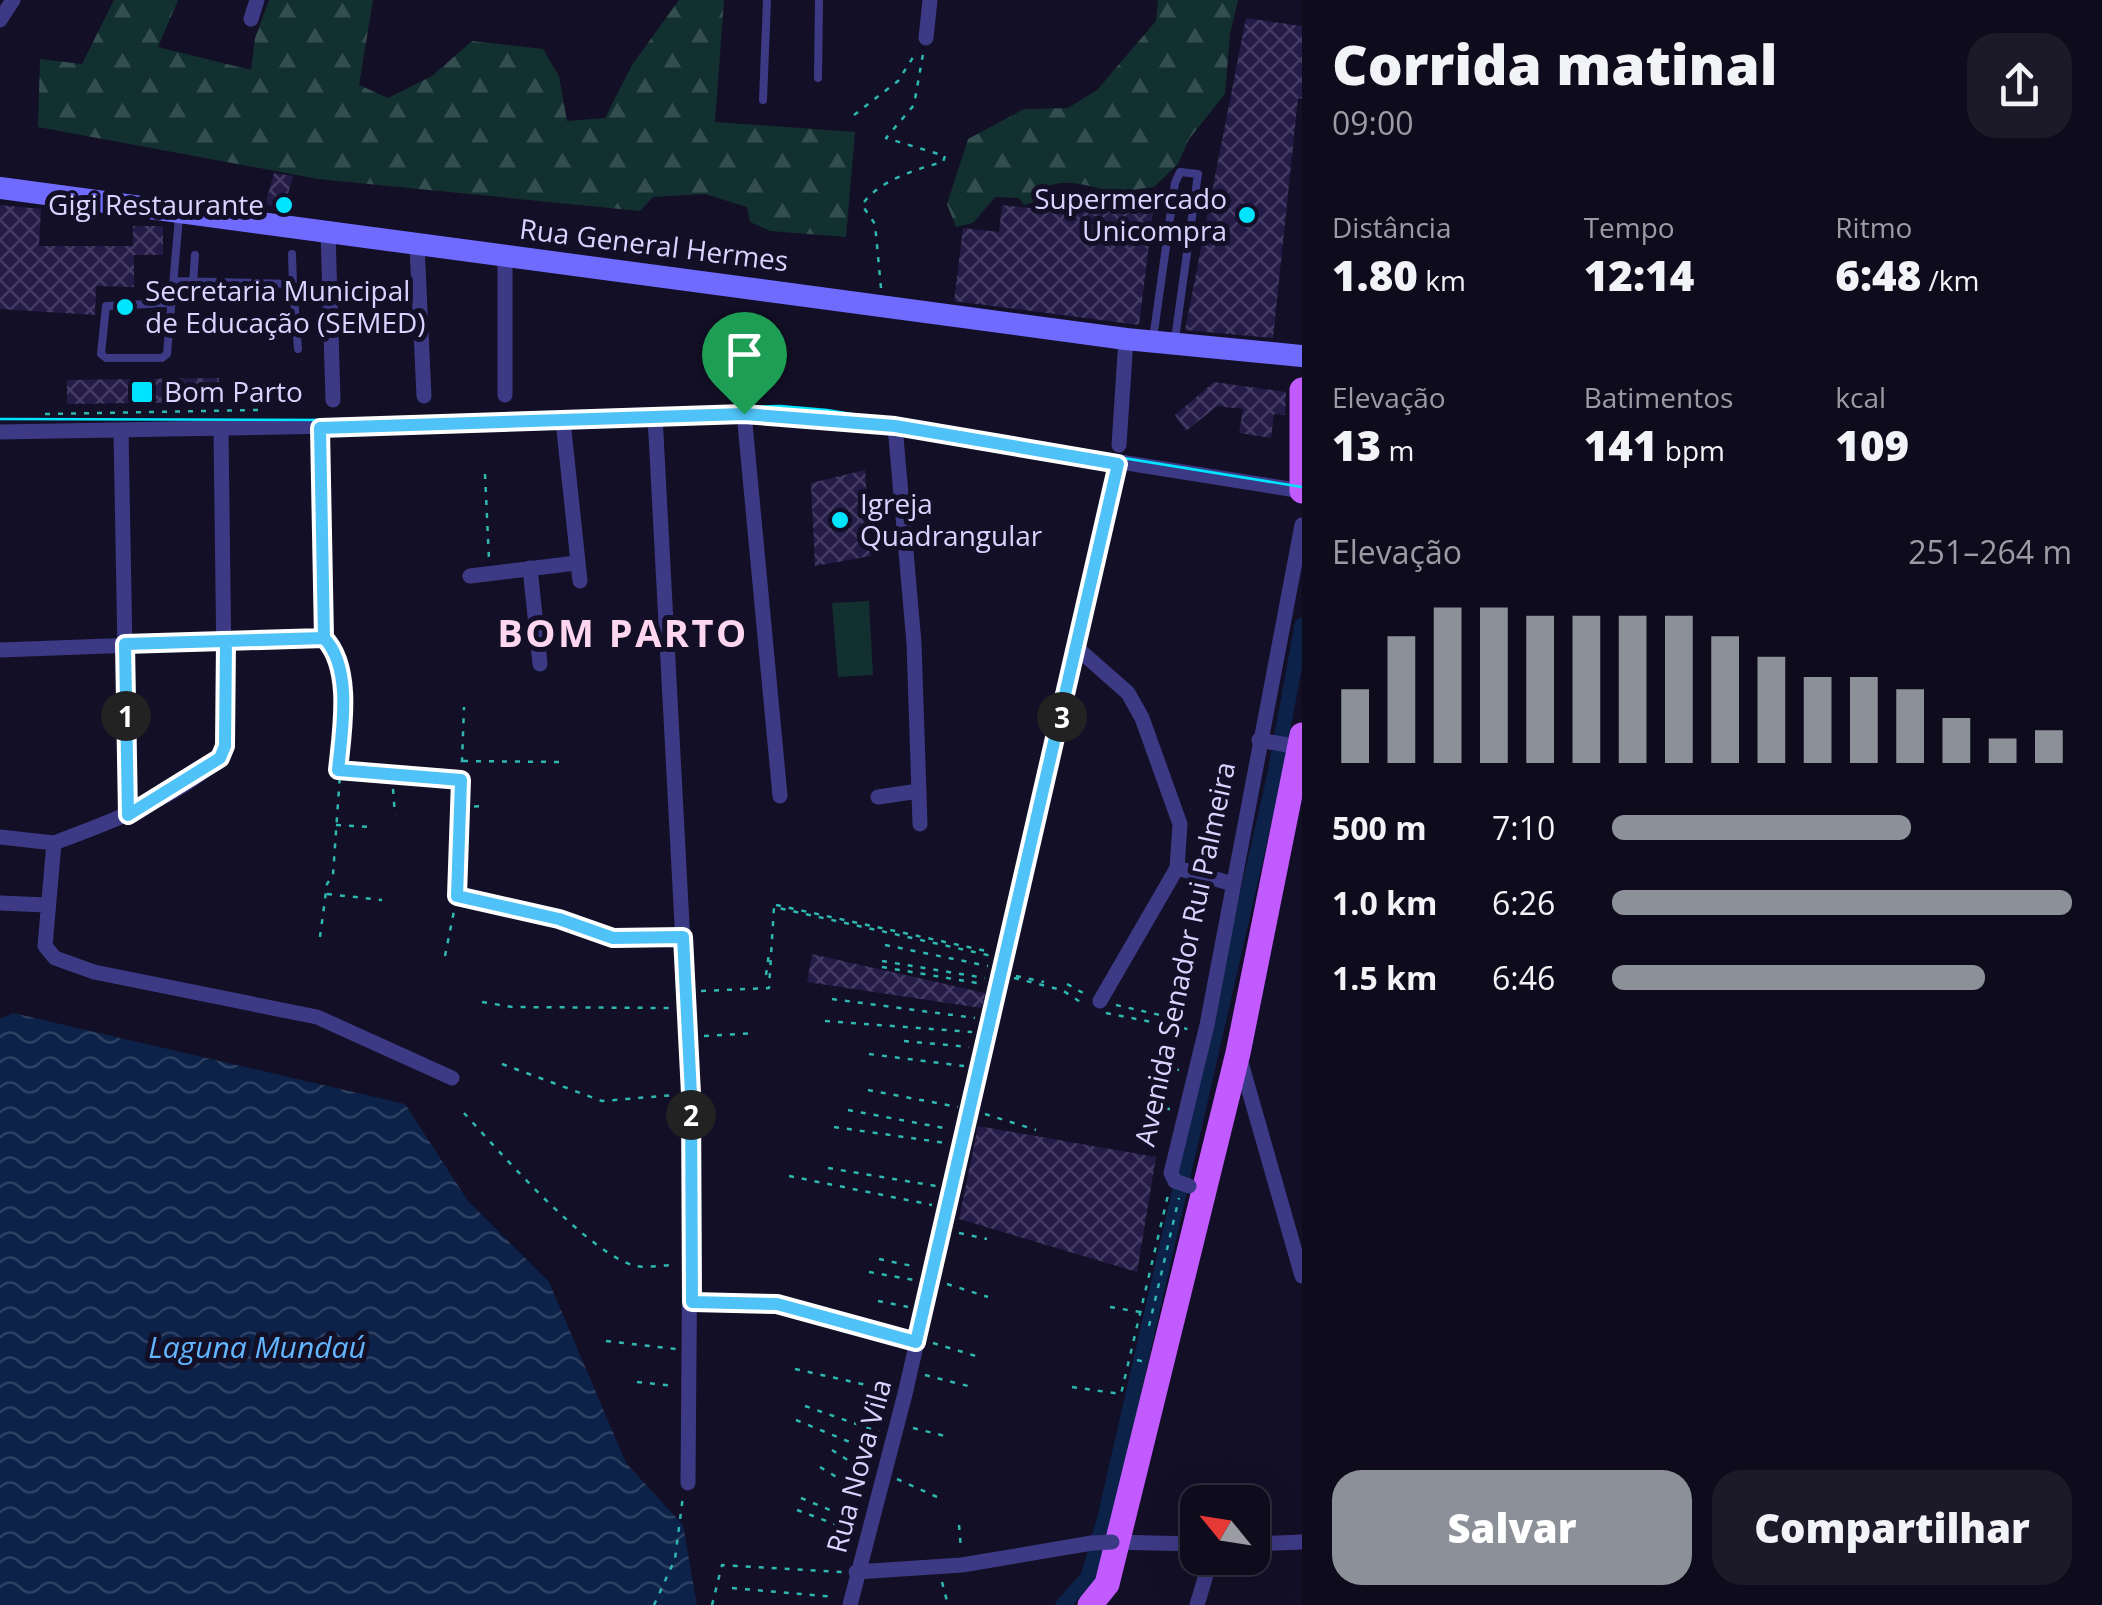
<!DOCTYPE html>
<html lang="pt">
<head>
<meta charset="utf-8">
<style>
  body { margin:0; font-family:"Open Sans",sans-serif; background:#1c1929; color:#f1f3f6; height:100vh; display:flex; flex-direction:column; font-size:38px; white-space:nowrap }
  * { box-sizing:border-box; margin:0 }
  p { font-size:32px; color:#9b9ba3 }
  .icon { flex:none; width:55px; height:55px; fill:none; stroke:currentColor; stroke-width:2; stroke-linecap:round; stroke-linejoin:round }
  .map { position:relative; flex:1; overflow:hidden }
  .details { display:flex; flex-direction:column; background:#0e0b1c; width:800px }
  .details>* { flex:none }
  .needle { width:65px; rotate:300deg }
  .fabs { position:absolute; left:1180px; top:1485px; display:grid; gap:20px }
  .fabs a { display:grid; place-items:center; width:90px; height:90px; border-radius:20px; background:#0e0b1c; box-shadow:0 10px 40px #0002,0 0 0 2px #2e2b3b; font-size:50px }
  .pin { position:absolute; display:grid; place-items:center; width:85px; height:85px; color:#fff; margin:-102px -42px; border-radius:50% 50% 50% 0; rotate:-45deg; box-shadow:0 0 10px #0007 }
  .pin .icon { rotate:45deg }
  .km { position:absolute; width:50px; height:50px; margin:-25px; border-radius:50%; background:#222; color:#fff; font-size:28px; line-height:50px; text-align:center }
  .round { display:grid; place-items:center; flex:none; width:105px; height:105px; border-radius:30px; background:#1c1929 }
  .head { display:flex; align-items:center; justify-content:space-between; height:170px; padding:0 30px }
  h1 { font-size:55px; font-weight:800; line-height:75px }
  .figures { display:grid; grid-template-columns:repeat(3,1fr); gap:15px; height:170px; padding:10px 30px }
  .figures div { display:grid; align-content:center }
  .figures b { font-size:42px; font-weight:800 }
  .figures small { font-size:28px; font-weight:400 }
  .figures p { font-size:28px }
  .chart { height:280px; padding:20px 30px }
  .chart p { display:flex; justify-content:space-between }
  .chart svg { width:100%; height:180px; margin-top:10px; stroke:#8c9099; stroke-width:6 }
  .primary-button { display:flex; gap:20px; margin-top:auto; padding:20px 30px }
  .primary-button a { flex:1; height:115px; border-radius:30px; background:#8c9099; color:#fff; font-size:40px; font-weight:800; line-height:115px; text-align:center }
  .primary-button a+a { background:#1c1929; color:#f1f3f6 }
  ul { padding:0 30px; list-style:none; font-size:32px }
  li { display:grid; grid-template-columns:160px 120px 1fr; align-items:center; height:75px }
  li i { height:25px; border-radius:12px; background:#8c9099 }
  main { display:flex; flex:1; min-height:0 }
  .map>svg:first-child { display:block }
  .forest { fill:url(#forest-firs) }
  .pitch { fill:#12302f }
  .water { fill:url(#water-waves) }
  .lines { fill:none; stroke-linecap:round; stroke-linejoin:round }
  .canal { stroke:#0c2248; stroke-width:15 }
  .building { fill:url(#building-cross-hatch) }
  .path { stroke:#2fb8b0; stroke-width:2.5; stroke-dasharray:5 8; stroke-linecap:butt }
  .lane { stroke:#3d3a85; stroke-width:8 }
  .street { stroke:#3d3a85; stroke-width:15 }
  .secondary { stroke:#6f6bff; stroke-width:22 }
  .primary { stroke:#c25bff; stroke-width:25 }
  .tram { stroke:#00e5ff; stroke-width:2.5 }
  .path-bridge { stroke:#2fb8b0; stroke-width:2.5; stroke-dasharray:5 8; stroke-linecap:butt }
  .street-bridge { stroke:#3d3a85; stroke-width:15 }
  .route-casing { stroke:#fff; stroke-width:20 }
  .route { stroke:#4fc3f7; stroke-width:12 }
  .poi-dot { fill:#00e5ff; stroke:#130f26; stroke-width:4 }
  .labels { text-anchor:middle; stroke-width:10; stroke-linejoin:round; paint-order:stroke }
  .poi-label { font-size:28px; fill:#d9d4ff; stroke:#130f26; text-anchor:start }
  .street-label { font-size:28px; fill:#d9d4ff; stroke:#130f26 }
  .water-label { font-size:30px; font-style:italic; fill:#62b6ff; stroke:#130f26 }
  .district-label { font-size:38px; font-weight:bold; letter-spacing:2.5px; fill:#ffd6f0; stroke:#130f26 }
</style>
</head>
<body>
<main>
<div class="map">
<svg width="1302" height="1605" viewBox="0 0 1302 1605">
  <defs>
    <pattern id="forest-firs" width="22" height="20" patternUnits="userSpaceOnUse" patternTransform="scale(2.5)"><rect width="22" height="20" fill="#12302f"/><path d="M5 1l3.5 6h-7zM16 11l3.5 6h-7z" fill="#344d4e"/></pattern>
    <pattern id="water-waves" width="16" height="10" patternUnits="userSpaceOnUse" patternTransform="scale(2.5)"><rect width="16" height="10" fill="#0c2248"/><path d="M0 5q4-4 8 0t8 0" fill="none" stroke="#2f4163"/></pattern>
    <pattern id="building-cross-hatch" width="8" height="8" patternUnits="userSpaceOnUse" patternTransform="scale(2.5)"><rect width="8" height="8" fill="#241b47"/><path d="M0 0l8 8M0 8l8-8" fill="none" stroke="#433b63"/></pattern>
  </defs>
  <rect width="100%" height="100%" fill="#130f26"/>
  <path class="forest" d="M114,0H178L158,47L251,70L255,38L269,0H373L359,85L388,98L432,76L472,41L543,49L559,76L567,121L605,118L632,65L679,0H724L715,122L855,132L846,237L770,231L750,222L747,207L705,194L653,197L640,211L318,179L38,127L40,59L82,64Z
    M1158,0H1238L1230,34L1225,94L1189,139L1178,164L1154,187C1140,188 1118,194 1105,190C1082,184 1047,173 1035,202L1024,205L1019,198L995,197L973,223L956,227L947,204L968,139L1024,109L1068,108L1097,90L1156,21Z"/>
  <path class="pitch" d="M869,601L873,675L838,677L832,603Z"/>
  <path class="water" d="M13,1013L405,1104L468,1201L549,1282L626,1463L683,1525L697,1605H0V1019Z"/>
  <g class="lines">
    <path class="canal" d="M1063,1605L1088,1577L1105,1517L1274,778L1302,625"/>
  </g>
  <path class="building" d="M1246,18L1302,26V99L1298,98L1273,338L1185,330Z
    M274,173L293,176L284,208L265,205Z
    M1038,199L1153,212L1139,325L954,301L963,228L999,232L1002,205L1037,209Z
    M0,205L41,209L39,246H133V226H163V255H134V287L96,286L95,315L0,309Z
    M219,378V402L67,404V380Z
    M1214,382L1286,392L1285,415L1274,414L1271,438L1239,433L1243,409L1217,406L1186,431L1175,415Z
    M865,470L871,556L815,566L811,483Z
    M812,954L985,993L984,1000L981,1008L807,982Z
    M978,1126L1156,1157L1137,1272L959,1219Z"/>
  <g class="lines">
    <path class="path" d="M854,115L898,81L917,51
      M881,288L875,224L862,205C878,181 916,169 943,162L945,156L886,138L914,105L923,54
      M45,414L258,410
      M485,474L489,560
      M463,761L564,762
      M338,770L459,779
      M392,776L395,815
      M461,807L483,806
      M336,825L370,827
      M327,894L382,900
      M457,896L559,919L613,938H666
      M776,905L991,952
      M320,937L327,884L333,875L344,717L334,648
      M885,945L988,966
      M445,956L457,896L464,707
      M882,961L985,978
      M882,967L983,984
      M766,975L769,953
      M1016,976L1044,982
      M1014,978L1062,990L1085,1005
      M1067,984L1085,994
      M701,991L769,988L774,907L992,956
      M832,999L975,1018
      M482,1002L512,1007L670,1008
      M1116,1005L1191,1022
      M1106,1013L1192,1030
      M825,1021L972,1032
      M704,1036L755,1033
      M904,1041L969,1047
      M869,1054L964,1066
      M502,1064L602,1101L674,1095
      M1152,1064L1179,1070
      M868,1090L958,1107
      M1152,1108L1170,1109
      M848,1110L949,1129
      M464,1113C497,1149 590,1256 636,1266C647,1268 663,1265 675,1265
      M985,1114L1036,1130
      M1142,1123L1165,1128
      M834,1127L946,1143
      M828,1168L936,1186
      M789,1176L932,1205
      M959,1233L987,1239
      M879,1259L917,1267
      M869,1272L914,1280
      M947,1284L988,1297
      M878,1301L908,1307
      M704,1302L777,1305L900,1339
      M1110,1307L1140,1312
      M1149,1326L1179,1198
      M606,1341L676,1349
      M933,1343L979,1357
      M795,1369L889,1390
      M925,1375L972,1387
      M637,1382L675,1386
      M1072,1387L1121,1394L1168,1195
      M805,1406L879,1432
      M796,1420L874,1452
      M913,1428L945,1436
      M832,1450L868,1473
      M820,1467L863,1493
      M897,1479L937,1497
      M801,1498L854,1520
      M797,1510L856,1532
      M959,1525L961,1549
      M942,1582L948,1605
      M732,1588L835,1597
      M654,1605L675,1559L683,1496
      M712,1605L722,1565L842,1572"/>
    <path class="lane" d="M818,78L819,0
      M763,100L767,0
      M292,254L293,284
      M174,281L293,284L298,349
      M193,283L195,255
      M169,303L106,306L101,354L106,358H162L167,354L179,217
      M1153,339L1175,183L1180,172L1198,174L1175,339"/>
    <path class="street" d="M251,19L257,0
      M0,20L13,0
      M926,38L930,0
      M328,232L333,400
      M417,246L424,396
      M505,395V257
      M744,413L780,796
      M655,416L691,1094L688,1483
      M563,421L580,581
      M895,426L914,643L920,824
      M221,430L225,746C206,788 97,827 54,843L45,946L55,958L94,972L317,1017L452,1078
      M0,432L504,423L744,413L895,426L1302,491
      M121,432L128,815
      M1119,445L1126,339
      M530,568L540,664
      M470,576L576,563
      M1078,649L1128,693L1142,718L1180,824L1177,868L1100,1001
      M0,650L324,638L320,428
      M1259,740L1299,747
      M878,797L919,791
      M0,837L54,843
      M1177,868L1233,884
      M0,903L46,905
      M1240,1059L1302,1276
      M1175,1181L1171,1173L1207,1025L1302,525
      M1112,1542L1198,1544
      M1252,1544L1302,1542
      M856,1572L962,1565L1092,1543
      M850,1605L905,1394L1118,464
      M1197,1605L1211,1558"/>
    <path class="secondary" d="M0,188L1126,339L1302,356"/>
    <path class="primary" d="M1302,390V491
      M1090,1605L1107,1584L1238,1053L1302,735"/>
    <path class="tram" d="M0,419L350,420L780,406L827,410L1302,487"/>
    <path class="path-bridge" d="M1137,1360L1149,1363"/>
    <path class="street-bridge" d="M1175,1181L1189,1186
      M1092,1543L1112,1542"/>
  </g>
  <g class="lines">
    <defs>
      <path id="route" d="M744,414L320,428L324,638L226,641L225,746L220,758L128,815L125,644L324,638C353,668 342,731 338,770L461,780L457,896L559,919L613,938L683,937L691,1094L692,1302L777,1304L916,1342L1118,464L895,426L744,414"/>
    </defs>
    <use href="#route" class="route-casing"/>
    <use href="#route" class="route"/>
  </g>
  <g class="poi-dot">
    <circle cx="284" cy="205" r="10"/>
    <circle cx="1247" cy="215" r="10"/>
    <circle cx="125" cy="307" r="10"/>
    <rect x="130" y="380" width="24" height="24" rx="5"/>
    <circle cx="840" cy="520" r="10"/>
  </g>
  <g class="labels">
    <g class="poi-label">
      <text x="1227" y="209" text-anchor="end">Supermercado<tspan x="1227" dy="32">Unicompra</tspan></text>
      <text x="264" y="215" text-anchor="end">Gigi Restaurante</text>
      <text x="145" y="301">Secretaria Municipal<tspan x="145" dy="32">de Educação (SEMED)</tspan></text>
      <text x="164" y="402">Bom Parto</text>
      <text x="860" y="514">Igreja<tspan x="860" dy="32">Quadrangular</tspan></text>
    </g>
    <g class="street-label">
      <text transform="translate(654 245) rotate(7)" y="10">Rua General Hermes</text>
      <text transform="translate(1185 954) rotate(-78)" y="10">Avenida Senador Rui Palmeira</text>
      <text transform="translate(859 1466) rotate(-75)" y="10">Rua Nova Vila</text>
    </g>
    <g class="water-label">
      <text x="257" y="1358">Laguna Mundaú</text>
    </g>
    <g class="district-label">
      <text x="623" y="647">BOM PARTO</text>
    </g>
  </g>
</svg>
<div class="fabs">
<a><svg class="needle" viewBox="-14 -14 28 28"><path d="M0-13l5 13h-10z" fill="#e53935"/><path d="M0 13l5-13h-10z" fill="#9b9ba3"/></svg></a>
</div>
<div class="pin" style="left:744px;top:414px;background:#1e9e55"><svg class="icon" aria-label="arrive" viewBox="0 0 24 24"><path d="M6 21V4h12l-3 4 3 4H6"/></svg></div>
<b class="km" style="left:126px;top:716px">1</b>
<b class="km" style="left:691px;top:1115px">2</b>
<b class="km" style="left:1062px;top:717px">3</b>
</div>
<section class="details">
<div class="head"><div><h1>Corrida matinal</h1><p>09:00</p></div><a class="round"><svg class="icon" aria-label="share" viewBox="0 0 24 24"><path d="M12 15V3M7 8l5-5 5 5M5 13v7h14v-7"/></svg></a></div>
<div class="figures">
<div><p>Distância</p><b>1.80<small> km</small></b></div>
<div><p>Tempo</p><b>12:14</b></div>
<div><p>Ritmo</p><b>6:48<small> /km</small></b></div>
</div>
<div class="figures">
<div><p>Elevação</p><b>13<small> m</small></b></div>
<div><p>Batimentos</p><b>141<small> bpm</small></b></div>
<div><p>kcal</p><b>109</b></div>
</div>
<div class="chart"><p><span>Elevação</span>251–264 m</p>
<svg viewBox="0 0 160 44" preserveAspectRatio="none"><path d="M5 44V26M15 44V13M25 44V6M35 44V6M45 44V8M55 44V8M65 44V8M75 44V8M85 44V13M95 44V18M105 44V23M115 44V23M125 44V26M135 44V33M145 44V38M155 44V36"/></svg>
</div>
<ul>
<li><b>500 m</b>7:10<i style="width:65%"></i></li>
<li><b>1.0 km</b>6:26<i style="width:100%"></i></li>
<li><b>1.5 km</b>6:46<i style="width:81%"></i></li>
</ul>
<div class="primary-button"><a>Salvar</a><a>Compartilhar</a></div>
</section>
</main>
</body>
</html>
